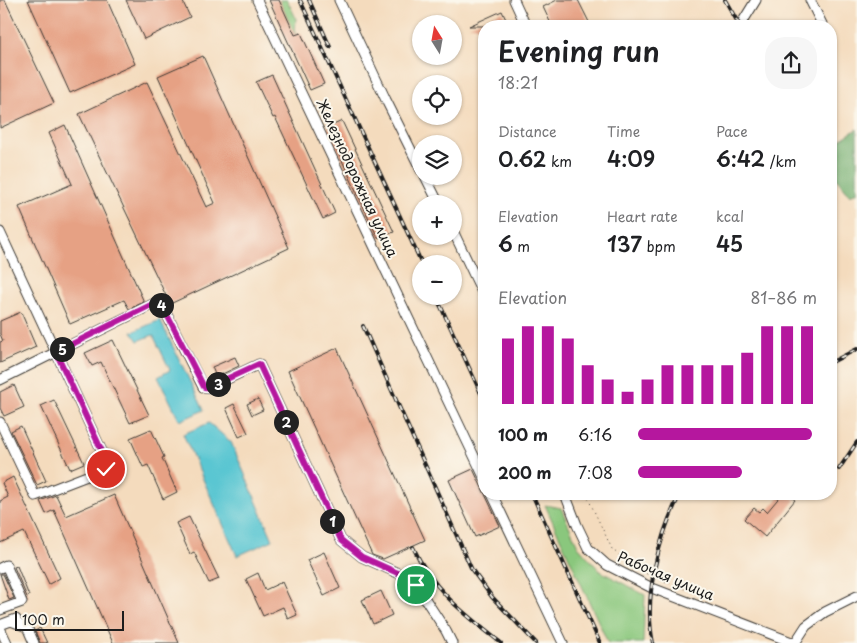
<!DOCTYPE html>
<html lang="en">
<head>
<meta charset="utf-8">
<style>
  body { margin:0; font-family:"Playpen Sans",sans-serif; background:#f6f6f6; color:#202124; height:100vh; display:flex; flex-direction:column; font-size:19px; white-space:nowrap }
  * { box-sizing:border-box; margin:0 }
  p { font-size:16px; color:#757577 }
  .icon { flex:none; width:28px; height:28px; fill:none; stroke:currentColor; stroke-width:2; stroke-linecap:round; stroke-linejoin:round }
  .map { position:relative; flex:1; overflow:hidden }
  .sheet { position:absolute; left:478px; top:20px; width:359px; height:480px; display:flex; flex-direction:column; background:#fff; border-radius:20px; box-shadow:0 1px 4px #0004 }
  .sheet>* { flex:none }
  .needle { width:32px; rotate:349deg }
  .tools { position:absolute; left:412px; top:15px; display:grid; gap:10px }
  .tools a { display:grid; place-items:center; width:50px; height:50px; border-radius:50%; background:#fff; box-shadow:0 1px 4px #0004; font-size:25px }
  .scale { position:absolute; left:15px; bottom:12px; width:109px; box-sizing:border-box; padding-left:5px; border:2px solid #1c1c1c; border-top:0; font-size:14px; line-height:18px; white-space:nowrap; color:#1c1c1c; -webkit-text-stroke:4px #fbf7ec; paint-order:stroke }
  .pin { position:absolute; display:grid; place-items:center; width:42px; height:42px; color:#fff; margin:-21px; border:2px solid #fff; border-radius:50%; box-shadow:0 1px 5px #0007 }
  .km { position:absolute; width:25px; height:25px; margin:-12px; border-radius:50%; background:#222; color:#fff; font-size:14px; line-height:25px; text-align:center }
  .round { display:grid; place-items:center; flex:none; width:52px; height:52px; border-radius:20px; background:#f6f6f6 }
  .head { display:flex; align-items:center; justify-content:space-between; height:85px; padding:0 20px }
  h1 { font-size:28px; font-weight:600; line-height:38px }
  .stats { display:grid; grid-template-columns:repeat(3,1fr); gap:8px; height:85px; padding:5px 20px }
  .stats div { display:grid; align-content:center }
  .stats b { font-size:21px; font-weight:600 }
  .stats small { font-size:14px; font-weight:400 }
  .stats p { font-size:14px }
  .chart { height:140px; padding:10px 20px }
  .chart p { display:flex; justify-content:space-between }
  .chart svg { width:100%; height:90px; margin-top:5px; stroke:#b5179e; stroke-width:6 }
  ul { padding:0 20px; list-style:none; font-size:16px }
  li { display:grid; grid-template-columns:80px 60px 1fr; align-items:center; height:38px }
  li i { height:12px; border-radius:6px; background:#b5179e }
  .map>svg:first-child { display:block }
  .green { fill:#8ac77d; stroke:#53724c }
  .forest { fill:#6fac6c; stroke:#466444 }
  .water { fill:#5ac6d2; stroke:#3b7177 }
  .building { fill:#e6a184 }
  .lines { fill:none; stroke-linecap:round; stroke-linejoin:round }
  .minor-casing { stroke:#3c3934; stroke-width:11 }
  .path { stroke:#3c3934; stroke-width:1; stroke-dasharray:1 4; stroke-linecap:butt }
  .minor { stroke:#fff; stroke-width:9 }
  .rail-casing { stroke:#1c1c1c; stroke-width:4 }
  .rail { stroke:#fbf7ec; stroke-width:2; stroke-dasharray:5.5; stroke-linecap:butt }
  .route-casing { stroke:#fff; stroke-width:10 }
  .route { stroke:#b5179e; stroke-width:6 }
  .labels { text-anchor:middle; stroke-width:4; stroke-linejoin:round; paint-order:stroke }
  .street-label { font-size:14px; fill:#1c1c1c; stroke:#fbf7ec }
</style>
</head>
<body>
<div class="map">
<svg width="857" height="643" viewBox="0 0 857 643">
  <rect width="100%" height="100%" fill="#fbf7ec"/>
  <filter id="ink" filterUnits="userSpaceOnUse"><feTurbulence type="fractalNoise" baseFrequency=".02" numOctaves="2"/><feDisplacementMap in="SourceGraphic" scale="10" xChannelSelector="R" yChannelSelector="G"/><feConvolveMatrix kernelMatrix="1 2 1 2 8 2 1 2 1" color-interpolation-filters="sRGB"/></filter>
  <filter id="wash" filterUnits="userSpaceOnUse"><feTurbulence type="fractalNoise" baseFrequency=".0096" numOctaves="4" result="noise"/><feDisplacementMap in="SourceGraphic" scale="20" xChannelSelector="R" yChannelSelector="G"/><feGaussianBlur stdDeviation="1.12" result="paint"/><feColorMatrix in="noise" values="0 0 0 0 0 0 0 0 0 0 0 0 0 0 0 0 0 1.4 0 .05"/><feComposite in="paint" operator="in"/></filter>
  <g filter="url(#wash)">
    <rect width="100%" height="100%" fill="#f4dbbd"/>
    <path class="green" d="M279,0H287L296,18L295,35Z
      M545,505L561,508L578,546L600,571L645,595L643,643H608Z"/>
    <path class="forest" d="M857,129V192L850,195L830,170V146Z"/>
    <path class="water" d="M160,320L204,410L180,421L158,377L170,370L153,335L138,341L132,332Z
      M209,423L231,442L273,540L237,556L183,434Z"/>
    <g id="blocks">
      <path class="building" d="M0,0H5L54,103L0,128Z
        M28,0H107L135,64L70,93Z
        M126,0H182L190,17L144,39Z
        M269,0H279L295,35L301,33L324,84L310,90Z
        M557,0H578L591,26H552L543,7Z
        M502,11L509,26H469Z
        M203,56L289,248L170,304L79,114L147,82L206,207L215,203L158,76Z
        M272,75L335,213L323,219L275,117L273,118L256,82Z
        M342,121L394,232L378,238L327,128Z
        M65,125L144,302L129,309L124,300L70,324L19,207L72,184L49,133Z
        M21,312L36,347L0,363V342L3,341L0,334V321Z
        M113,340L149,415L130,423L101,362L92,366L85,353Z
        M337,348L425,540L383,559L372,555L288,371Z
        M235,357L239,366L216,377L212,367Z
        M14,385L24,407L4,416L0,408V392Z
        M258,399L263,410L252,415L247,404Z
        M54,400L84,463L70,469L41,406Z
        M234,404L248,433L239,437L226,408Z
        M21,426L46,481L37,485L11,431Z
        M151,429L164,457L162,458L177,492L163,499L148,465L143,467L130,438Z
        M473,469L500,526L475,537L449,480Z
        M13,477L60,578L49,584L24,532L0,543V501L8,497L2,483Z
        M782,494H787L795,500L765,537L744,519L754,508L759,512L763,508L767,512Z
        M56,495L66,516L114,495L179,643H113L54,510L46,514L40,501Z
        M189,517L219,579L209,583L194,552L190,554L176,523Z
        M324,552L340,588L324,596L307,560Z
        M17,566L29,596L27,597L14,567Z
        M258,573L265,590L282,582L297,615L288,619L283,607L263,616L246,579Z
        M0,574H3L14,598L9,600Z
        M381,591L392,615L373,624L362,600Z
        M40,628L47,643H40L35,631Z"/>
    </g>
  </g>
  <g filter="url(#ink)">
    <use href="#blocks" fill-opacity="0" stroke="#3c3934" stroke-width="1"/>
    <g class="lines">
      <defs>
        <path id="minor" d="M257,0L484,477
          M339,0L386,100L421,170
          M514,0L526,26
          M810,0L823,26
          M740,26L756,0
          M425,176L439,204
          M0,232L106,460L105,469L35,496L0,422
          M454,233L484,296
          M0,380L155,303L162,305L203,387L213,388L221,382L259,364L341,540L362,557L400,574L416,585L446,631L452,643
          M492,494L563,643
          M565,494L577,525L588,548L607,565L652,588L794,643
          M0,568L6,565L22,602L0,610
          M11,621L27,627L34,643
          M0,625L16,619
          M0,628L7,643
          M795,643L806,626L825,612L857,596"/>
      </defs>
      <use href="#minor" class="minor-casing"/>
      <path class="path" d="M586,494L612,549L633,568
        M637,570L687,590"/>
      <use href="#minor" class="minor"/>
      <defs>
        <path id="rail" d="M300,0L422,264
          M309,0L330,47
          M725,0L740,26
          M436,296L484,400
          M363,326L472,570L492,597L536,643
          M830,363L857,349
          M839,469L857,442
          M532,494L600,643
          M413,547C433,591 465,614 501,643
          M653,643C643,596 659,536 680,494"/>
      </defs>
      <use href="#rail" class="rail-casing"/>
      <use href="#rail" class="rail"/>
    </g>
  </g>
  <g class="lines" filter="url(#ink)">
    <defs>
      <path id="route" d="M106,469V460L56,352L155,303L162,305L204,387L213,388L220,382L259,364L341,540L362,557L400,574L416,585"/>
    </defs>
    <use href="#route" class="route-casing"/>
    <use href="#route" class="route"/>
  </g>
  <g class="labels">
    <g class="street-label">
      <text transform="translate(357 178) rotate(65)" y="5">Железнодорожная улица</text>
      <text transform="translate(666 576) rotate(23)" y="5">Рабочая улица</text>
    </g>
  </g>
</svg>
<div class="tools">
<a><svg class="needle" viewBox="-14 -14 28 28"><path d="M0-13l5 13h-10z" fill="#e53935"/><path d="M0 13l5-13h-10z" fill="#757577"/></svg></a>
<a><svg class="icon" aria-label="locate" viewBox="0 0 24 24"><circle cx="12" cy="12" r="6"/><path d="M12 2v4M12 18v4M2 12h4M18 12h4"/></svg></a>
<a><svg class="icon" aria-label="layers" viewBox="0 0 24 24"><path d="M12 4l9 5-9 5-9-5zM3 14l9 5 9-5"/></svg></a>
<a>+</a>
<a>−</a>
</div>
<div class="scale">100 m</div>
<div class="pin" style="left:416px;top:585px;background:#1e9e55"><svg class="icon" aria-label="arrive" viewBox="0 0 24 24"><path d="M6 21V4h12l-3 4 3 4H6"/></svg></div>
<div class="pin" style="left:106px;top:469px;background:#d93025"><svg class="icon" aria-label="check" viewBox="0 0 24 24"><path d="M5 12l5 5 9-10"/></svg></div>
<b class="km" style="left:332px;top:521px">1</b>
<b class="km" style="left:286px;top:422px">2</b>
<b class="km" style="left:218px;top:384px">3</b>
<b class="km" style="left:161px;top:305px">4</b>
<b class="km" style="left:62px;top:349px">5</b>
<section class="sheet">
<div class="head"><div><h1>Evening run</h1><p>18:21</p></div><a class="round"><svg class="icon" aria-label="share" viewBox="0 0 24 24"><path d="M12 15V3M7 8l5-5 5 5M5 13v7h14v-7"/></svg></a></div>
<div class="stats">
<div><p>Distance</p><b>0.62<small> km</small></b></div>
<div><p>Time</p><b>4:09</b></div>
<div><p>Pace</p><b>6:42<small> /km</small></b></div>
</div>
<div class="stats">
<div><p>Elevation</p><b>6<small> m</small></b></div>
<div><p>Heart rate</p><b>137<small> bpm</small></b></div>
<div><p>kcal</p><b>45</b></div>
</div>
<div class="chart"><p><span>Elevation</span>81–86 m</p>
<svg viewBox="0 0 160 44" preserveAspectRatio="none"><path d="M5 44V12M15 44V6M25 44V6M35 44V12M45 44V25M55 44V32M65 44V38M75 44V32M85 44V25M95 44V25M105 44V25M115 44V25M125 44V19M135 44V6M145 44V6M155 44V6"/></svg>
</div>
<ul>
<li><b>100 m</b>6:16<i style="width:97%"></i></li>
<li><b>200 m</b>7:08<i style="width:58%"></i></li>
</ul>
</section>
</div>
</body>
</html>
